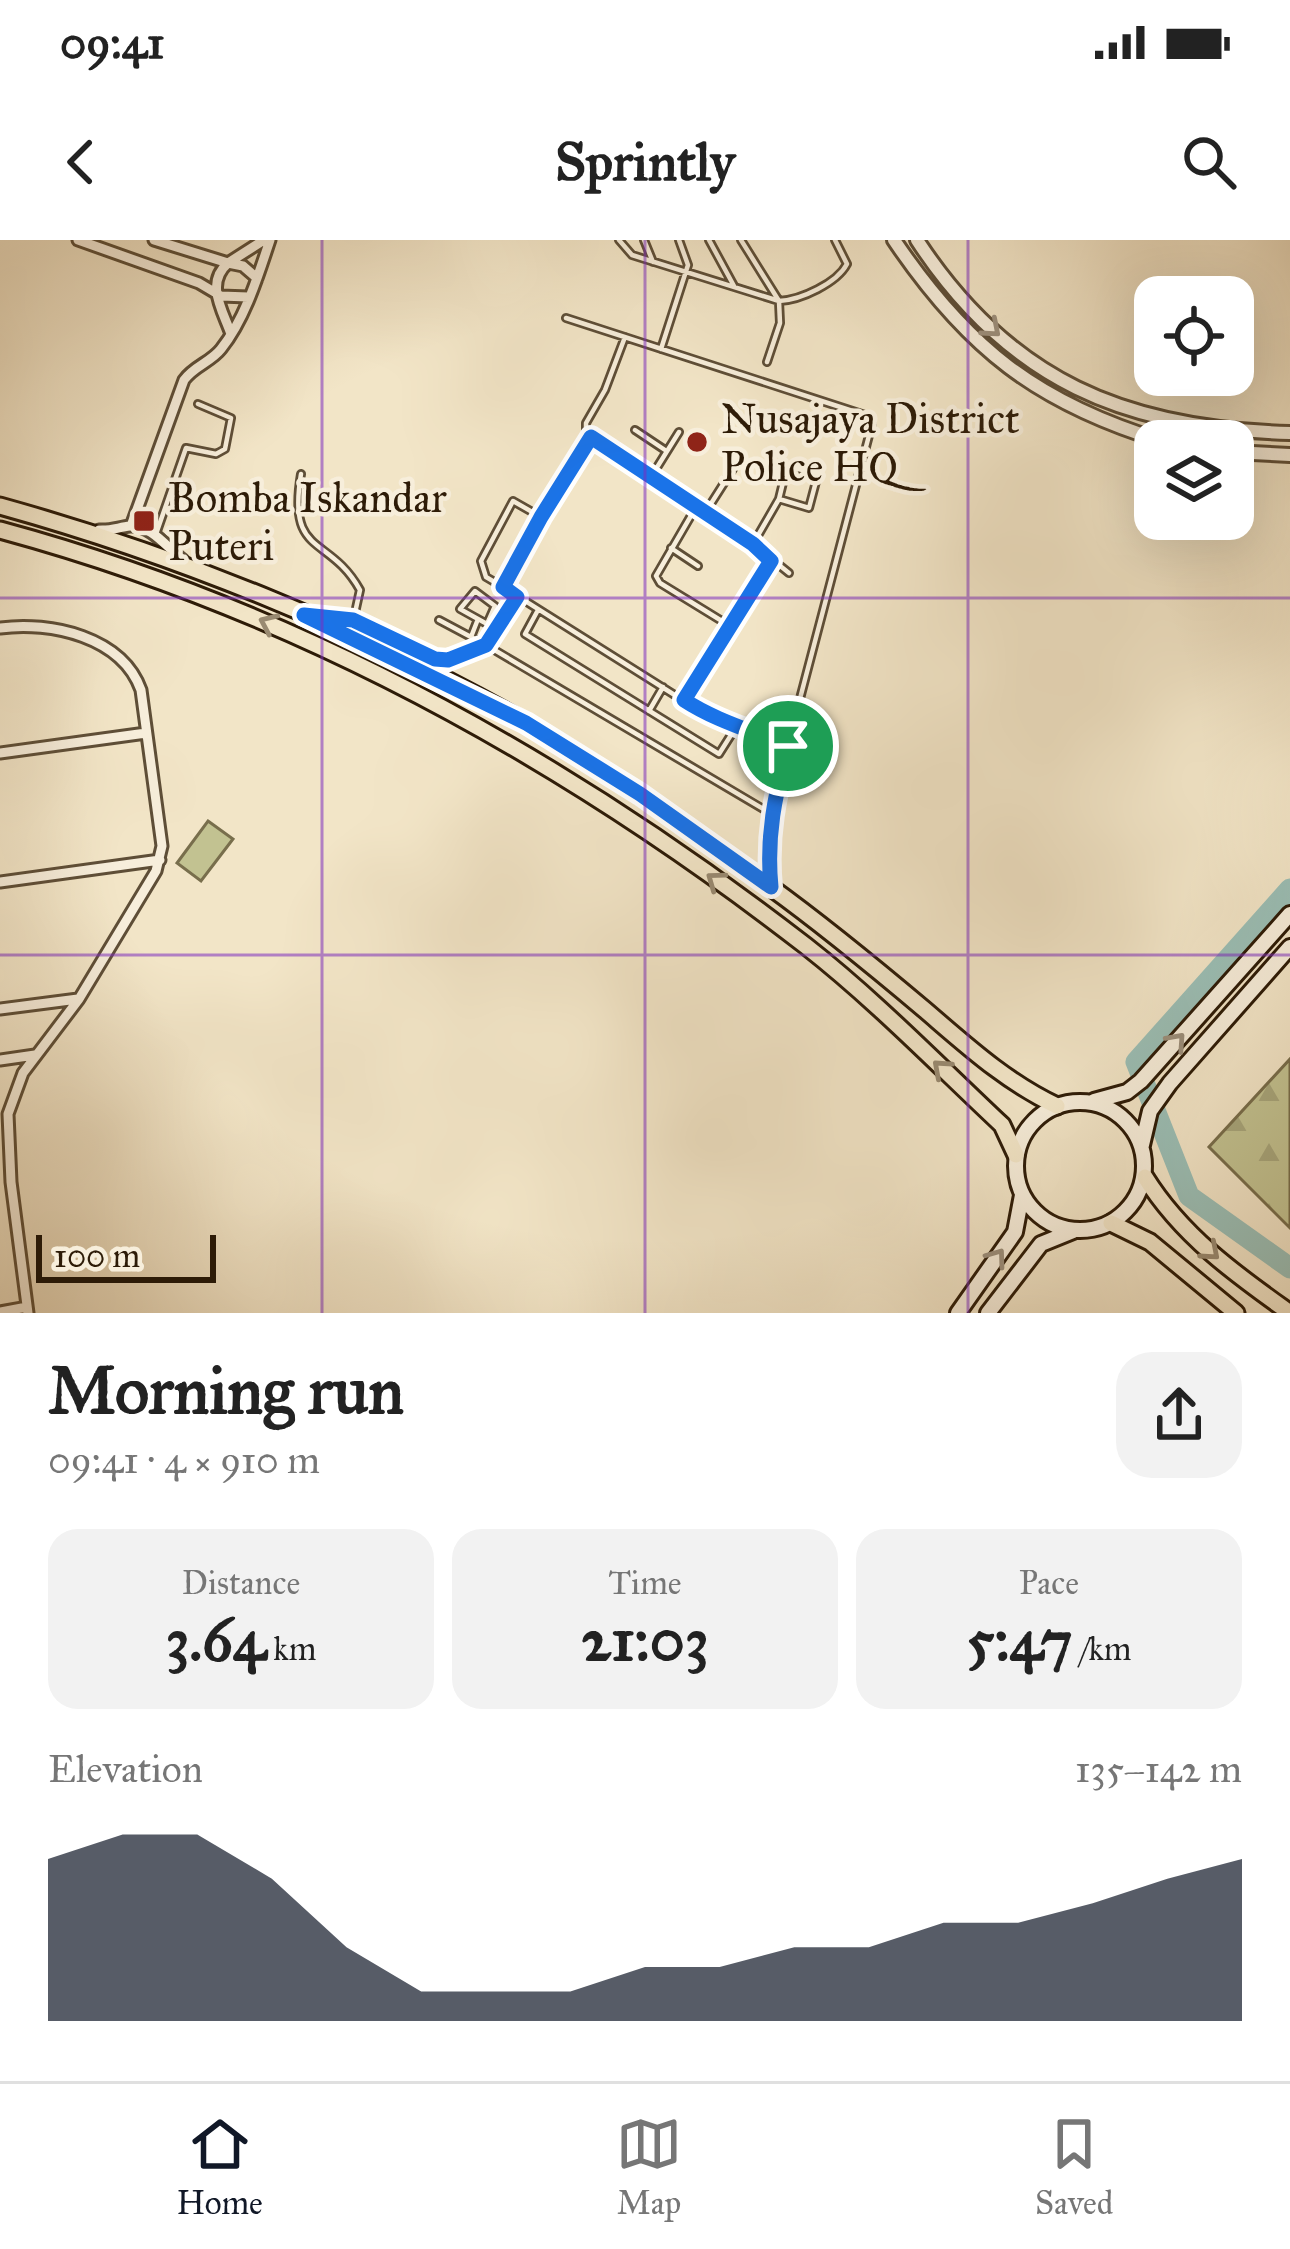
<!DOCTYPE html>
<html lang="en">
<head>
<meta charset="utf-8">
<style>
  body { margin:0; font-family:"IM FELL Great Primer",serif; background:#f2f2f2; color:#222; height:100vh; display:flex; flex-direction:column; font-size:45px; white-space:nowrap }
  * { box-sizing:border-box; margin:0 }
  p { font-size:39px; color:#767676 }
  .icon { flex:none; width:66px; height:66px; fill:none; stroke:currentColor; stroke-width:2; stroke-linecap:round; stroke-linejoin:round }
  .map { position:relative; height:1073px; overflow:hidden }
  .details { display:flex; flex-direction:column; background:#fff; flex:1 }
  .details>* { flex:none }
  .buttons { position:absolute; left:1134px; top:36px; display:grid; gap:24px }
  .buttons a { display:grid; place-items:center; width:120px; height:120px; border-radius:24px; background:#fff; box-shadow:0 12px 48px #0002; font-size:60px }
  .scale { position:absolute; left:36px; bottom:30px; width:180px; box-sizing:border-box; padding-left:12px; border:6px solid #2d1b07; border-top:0; font-size:33px; line-height:42px; white-space:nowrap; color:#2d1b07; -webkit-text-stroke:9px #f7eedb; paint-order:stroke }
  .pin { position:absolute; display:grid; place-items:center; width:102px; height:102px; color:#fff; margin:-51px; border:6px solid #fff; border-radius:50%; box-shadow:0 3px 12px #0007 }
  .round { display:grid; place-items:center; flex:none; width:126px; height:126px; border-radius:36px; background:#f2f2f2 }
  .headline { display:flex; align-items:center; justify-content:space-between; height:204px; padding:0 48px }
  h1 { font-size:66px; font-weight:800; line-height:90px }
  .stats { display:grid; grid-template-columns:repeat(3,1fr); gap:18px; height:204px; padding:12px 48px }
  .stats div { display:grid; align-content:center; border-radius:30px; background:#f2f2f2; text-align:center }
  .stats b { font-size:60px; font-weight:800 }
  .stats small { font-size:33px; font-weight:400 }
  .stats p { font-size:33px }
  .chart { height:336px; padding:24px 48px }
  .chart p { display:flex; justify-content:space-between }
  .chart svg { width:100%; height:216px; margin-top:12px; fill:#111827; opacity:.7 }
  .status { display:flex; justify-content:space-between; align-items:center; height:84px; padding:0 60px; background:#fff; direction:ltr }
  .status svg { height:33px; fill:currentColor }
  header { display:flex; justify-content:space-between; align-items:center; height:156px; padding:0 48px; background:#fff; font-size:54px; font-weight:800 }
  .tabs { display:flex; justify-content:space-around; align-items:center; height:168px; border-top:3px solid #e0e0e0; background:#fff; font-size:33px; color:#767676 }
  .tabs a { display:grid; justify-items:center; gap:6px }
  .tabs .current { color:#111827 }
  .map>svg:first-child { display:block }
  .green { fill:#c2c291; stroke:#786e4c; stroke-width:3 }
  .forest { fill:url(#forest-firs); stroke:#786e4c; stroke-width:3 }
  .lines { fill:none; stroke-linecap:round; stroke-linejoin:round }
  .river { stroke:#9bbfb6; stroke-width:21 }
  .service-casing { stroke:#5e4e37; stroke-width:10 }
  .minor-casing { stroke:#5e4e37; stroke-width:15 }
  .tertiary-casing { stroke:#5e4e37; stroke-width:18 }
  .secondary-casing { stroke:#2d1b07; stroke-width:20 }
  .primary-casing { stroke:#2d1b07; stroke-width:21 }
  .trunk-casing { stroke:#2d1b07; stroke-width:21 }
  .service { stroke:#f7eedb; stroke-width:4.5 }
  .minor { stroke:#f7eedb; stroke-width:9 }
  .tertiary { stroke:#f7eedb; stroke-width:12 }
  .secondary { stroke:#f7eedb; stroke-width:14 }
  .primary { stroke:#f2e5c7; stroke-width:15 }
  .trunk { stroke:#f2e5c7; stroke-width:15 }
  .oneway { stroke:#9c8f7c }
  .oneway2 { stroke:#998a71 }
  .route-casing { stroke:#fff; stroke-width:24 }
  .route { stroke:#1a73e8; stroke-width:15 }
  .grid { fill:none; stroke:#7b2cbf; stroke-width:3; stroke-opacity:0.55 }
  .poi-dot { fill:#8f2418; stroke:#f7eedb; stroke-width:4.5 }
  .labels { text-anchor:middle; stroke-width:9; stroke-linejoin:round; paint-order:stroke }
  .poi-label { font-size:42px; fill:#2d1b07; stroke:#f7eedb; text-anchor:start }
</style>
</head>
<body>
<div class="status"><b>09:41</b><svg viewBox="0 0 49 12"><path d="M0 12V9h3v3zM5 12V6h3v6zM10 12V3h3v9zM15 12V0h3v12zM26 1h20v11H26zM47 4h2v5h-2z"/></svg></div>
<header><svg class="icon" aria-label="back" viewBox="0 0 24 24"><path d="M15 5l-7 7 7 7"/></svg>Sprintly<svg class="icon" aria-label="search" viewBox="0 0 24 24"><circle cx="10" cy="10" r="6"/><path d="M15 15l6 6"/></svg></header>
<div class="map">
<svg width="1290" height="1073" viewBox="0 0 1290 1073">
  <defs>
    <pattern id="forest-firs" width="22" height="20" patternUnits="userSpaceOnUse" patternTransform="scale(3)"><rect width="22" height="20" fill="#c2c291"/><path d="M5 1l3.5 6h-7zM16 11l3.5 6h-7z" fill="#a7a67c"/></pattern>
  </defs>
  <rect width="100%" height="100%" fill="#f2e5c7"/>
  <filter id="stains"><feTurbulence type="fractalNoise" baseFrequency=".00167" numOctaves="4"/><feColorMatrix values="0 0 0 0 .2 0 0 0 0 .09 0 0 0 0 .02 0 0 0 .5 -.17"/></filter>
  <radialGradient id="worn" r=".72"><stop offset=".6" stop-color="#630" stop-opacity="0"/><stop offset="1" stop-color="#630" stop-opacity=".3"/></radialGradient>
  <path class="green" d="M208,581L233,599L201,641L177,623Z"/>
  <path class="forest" d="M1290,819V988L1209,907Z"/>
  <g class="lines">
    <path class="river" d="M1290,649L1136,822L1189,956L1290,1028"/>
    <defs>
      <path id="service" d="M619,0L632,15L779,61L780,83L767,122
        M644,0L653,22
        M709,0L734,46
        M741,0L779,61C801,60 837,43 847,24L835,0
        M566,78L865,175L872,184L770,573
        M625,97L605,150L586,183V194L753,304L789,333
        M661,109L688,25L679,0
        M635,190L665,210
        M591,197L541,277L503,347L708,476L788,507
        M301,234C287,318 329,294 360,350L353,382
        M651,237L679,192
        M696,267L656,336L660,343L730,386
        M705,273L733,229
        M156,294L186,208L216,214L225,209L231,178L198,164
        M753,304L779,259L787,226L818,234L809,268L779,259
        M671,308L698,326
        M503,347L486,337L481,321L513,261L541,277
        M538,370L525,394L719,514L738,484
        M334,378C371,383 427,429 461,418C469,416 478,409 486,405L770,573V643
        M439,380L486,405L517,357
        M471,397L478,379L460,369L475,351L495,366L487,384L478,379
        M684,460L770,322
        M649,471L663,447"/>
      <path id="minor" d="M78,0L199,43L221,56L248,57
        M154,0L228,23L264,0
        M231,94C222,69 205,43 228,23L243,26L257,38
        M131,286L184,140C194,126 211,122 221,109C245,79 258,36 270,0
        M99,290C111,291 119,287 130,286C152,285 167,308 183,320
        M0,388C51,381 122,397 141,450L162,606L156,631L79,759L23,833L8,874L11,942L28,1073
        M0,513L146,493
        M0,642L160,620
        M0,769L78,759
        M0,820L35,815
        M0,1072L27,1067"/>
      <path id="tertiary" d="M894,0C967,108 1037,163 1162,201
        M917,0C1009,141 1126,189 1290,193
        M1233,212L1290,215"/>
      <path id="secondary" d="M1094,861L1127,852L1141,841L1290,674
        M1016 926a64 64 0 1 1 128 0a64 64 0 1 1-128 0Z
        M1142,905L1150,871L1170,843L1290,707
        M958,1073L1015,992L1022,955
        M988,1073L1041,1004L1073,991"/>
      <path id="primary" d="M0,266C177,315 369,393 528,484C612,533 690,589 769,646C823,685 874,727 925,770C967,806 1006,842 1057,866
        M0,290C296,370 565,519 806,706C875,760 938,825 1002,885L1016,915"/>
      <path id="trunk" d="M1145,937C1181,995 1235,1034 1290,1073
        M1111,983L1150,1002L1236,1073"/>
    </defs>
    <use href="#service" class="service-casing"/>
    <use href="#minor" class="minor-casing"/>
    <use href="#tertiary" class="tertiary-casing"/>
    <use href="#secondary" class="secondary-casing"/>
    <use href="#primary" class="primary-casing"/>
    <use href="#trunk" class="trunk-casing"/>
    <use href="#service" class="service"/>
    <use href="#minor" class="minor"/>
    <use href="#tertiary" class="tertiary"/>
    <use href="#secondary" class="secondary"/>
    <use href="#primary" class="primary"/>
    <use href="#trunk" class="trunk"/>
  </g>
  <defs><path id="oneway-chevron" d="M-2-3.5L2.5 0L-2 3.5" fill="none" stroke-width="1.6" stroke-linecap="round" stroke-linejoin="round" transform="scale(3)"/></defs>
  <g class="oneway">
    <use href="#oneway-chevron" transform="translate(992 89) rotate(41)"/>
    <use href="#oneway-chevron" transform="translate(1177 801) rotate(-48)"/>
    <use href="#oneway-chevron" transform="translate(997 1017) rotate(-54)"/>
  </g>
  <g class="oneway2">
    <use href="#oneway-chevron" transform="translate(268 383) rotate(-156)"/>
    <use href="#oneway-chevron" transform="translate(715 640) rotate(-144)"/>
    <use href="#oneway-chevron" transform="translate(941 828) rotate(-138)"/>
    <use href="#oneway-chevron" transform="translate(1211 1012) rotate(41)"/>
  </g>
  <g class="lines">
    <defs>
      <path id="route" d="M591,197L753,304L771,321L684,460C716,481 753,491 788,506C775,555 766,596 771,647L640,554L526,483L304,375L353,380L435,419L448,420L486,405L517,357L503,347L541,277Z"/>
    </defs>
    <use href="#route" class="route-casing"/>
    <use href="#route" class="route"/>
  </g>
  <path class="grid" d="M322,0V1073M645,0V1073M968,0V1073M0,358H1290M0,715H1290"/>
  <g class="poi-dot">
    <circle cx="697" cy="202" r="12"/>
    <rect x="132" y="269" width="24" height="24" rx="6"/>
  </g>
  <g class="labels">
    <g class="poi-label">
      <text x="721" y="193">Nusajaya District<tspan x="721" dy="48">Police HQ</tspan></text>
      <text x="168" y="272">Bomba Iskandar<tspan x="168" dy="48">Puteri</tspan></text>
    </g>
  </g>
  <rect width="100%" height="100%" filter="url(#stains)"/>
  <rect width="100%" height="100%" fill="url(#worn)"/>
</svg>
<div class="buttons">
<a><svg class="icon" aria-label="locate" viewBox="0 0 24 24"><circle cx="12" cy="12" r="6"/><path d="M12 2v4M12 18v4M2 12h4M18 12h4"/></svg></a>
<a><svg class="icon" aria-label="layers" viewBox="0 0 24 24"><path d="M12 4l9 5-9 5-9-5zM3 14l9 5 9-5"/></svg></a>
</div>
<div class="scale">100 m</div>
<div class="pin" style="left:788px;top:506px;background:#1e9e55"><svg class="icon" aria-label="arrive" viewBox="0 0 24 24"><path d="M6 21V4h12l-3 4 3 4H6"/></svg></div>
</div>
<section class="details">
<div class="headline"><div><h1>Morning run</h1><p>09:41 · 4 × 910 m</p></div><a class="round"><svg class="icon" aria-label="share" viewBox="0 0 24 24"><path d="M12 15V3M7 8l5-5 5 5M5 13v7h14v-7"/></svg></a></div>
<div class="stats">
<div><p>Distance</p><b>3.64<small> km</small></b></div>
<div><p>Time</p><b>21:03</b></div>
<div><p>Pace</p><b>5:47<small> /km</small></b></div>
</div>
<div class="chart"><p><span>Elevation</span>135–142 m</p>
<svg viewBox="0 0 160 44" preserveAspectRatio="none"><path d="M0 44V11L10 6L20 6L30 15L40 29L50 38L60 38L70 38L80 33L90 33L100 29L110 29L120 24L130 24L140 20L150 15L160 11V44z"/></svg>
</div>
</section>
<nav class="tabs">
<a class="current"><svg class="icon" aria-label="home" viewBox="0 0 24 24"><path d="M3 11l9-7 9 7M6 9v11h12V9"/></svg>Home</a>
<a><svg class="icon" aria-label="map" viewBox="0 0 24 24"><path d="M3 6l6-2 6 2 6-2v14l-6 2-6-2-6 2zM9 4v14M15 6v14"/></svg>Map</a>
<a><svg class="icon" aria-label="saved" viewBox="0 0 24 24"><path d="M7 4h10v16l-5-4-5 4z"/></svg>Saved</a>
</nav>
</body>
</html>
